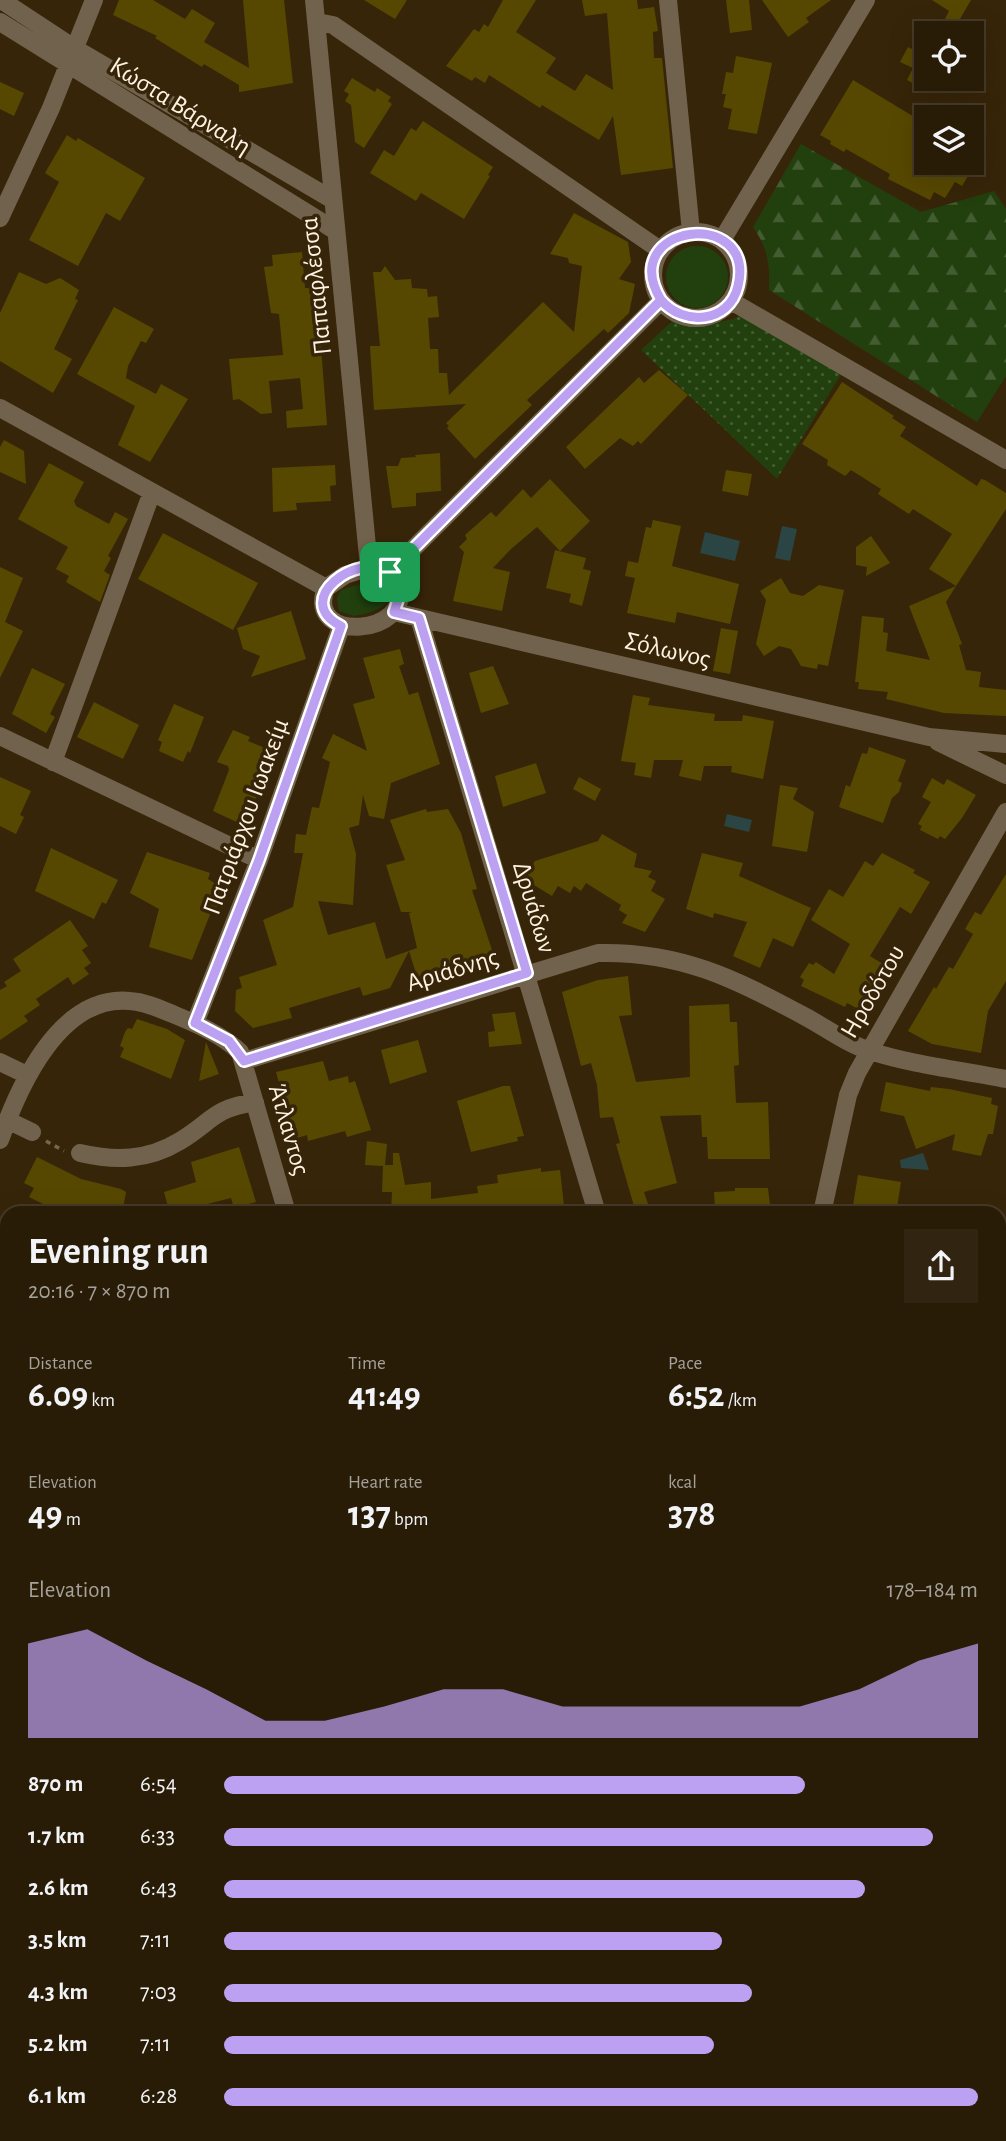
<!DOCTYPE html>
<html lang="en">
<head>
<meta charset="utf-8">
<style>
  body { margin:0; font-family:"Alegreya Sans",sans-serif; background:#312511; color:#f1f3f6; height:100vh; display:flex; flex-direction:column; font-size:26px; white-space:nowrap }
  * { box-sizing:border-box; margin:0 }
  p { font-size:23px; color:#a5a19b }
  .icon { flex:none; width:38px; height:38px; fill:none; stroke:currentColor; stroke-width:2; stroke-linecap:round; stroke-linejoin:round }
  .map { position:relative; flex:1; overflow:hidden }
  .details { position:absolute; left:0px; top:1206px; width:1006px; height:936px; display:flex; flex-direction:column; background:#291c07; border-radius:21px 21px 0 0; box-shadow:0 7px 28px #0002,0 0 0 2px #453a28 }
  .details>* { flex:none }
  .tools { position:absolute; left:914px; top:21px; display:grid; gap:14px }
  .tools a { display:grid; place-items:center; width:70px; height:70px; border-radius:0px; background:#291c07; box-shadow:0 7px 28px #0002,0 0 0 2px #453a28; font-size:35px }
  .pin { position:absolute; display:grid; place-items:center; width:60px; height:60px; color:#fff; margin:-30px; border-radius:14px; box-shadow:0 4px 10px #0006 }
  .round { display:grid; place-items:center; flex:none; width:74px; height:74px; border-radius:0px; background:#312511 }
  .overview { display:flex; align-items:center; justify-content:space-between; height:119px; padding:0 28px }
  h1 { font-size:38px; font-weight:600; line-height:52px }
  .metrics { display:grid; grid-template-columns:repeat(3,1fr); gap:10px; height:119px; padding:7px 28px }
  .metrics div { display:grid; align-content:center }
  .metrics b { font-size:35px; font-weight:600 }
  .metrics small { font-size:19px; font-weight:400 }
  .metrics p { font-size:19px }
  .chart { height:196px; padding:14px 28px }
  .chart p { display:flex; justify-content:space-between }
  .chart svg { width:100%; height:126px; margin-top:7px; fill:#bca0f2; opacity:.7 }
  ul { padding:0 28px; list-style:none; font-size:23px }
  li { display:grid; grid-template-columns:112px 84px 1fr; align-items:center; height:52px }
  li i { height:18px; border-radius:9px; background:#bca0f2 }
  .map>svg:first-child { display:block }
  .grass { fill:url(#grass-dots) }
  .forest { fill:url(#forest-firs) }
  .garden { fill:#22400e }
  .water { fill:#2a4544 }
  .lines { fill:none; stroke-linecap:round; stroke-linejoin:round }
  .stream { stroke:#2a4544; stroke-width:5 }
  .building { fill:#574801 }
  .path { stroke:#76664d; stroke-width:3.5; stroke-dasharray:5 5; stroke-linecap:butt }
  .minor { stroke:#71624d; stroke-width:18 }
  .route-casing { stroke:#fff; stroke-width:14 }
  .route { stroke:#bca0f2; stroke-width:9 }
  .labels { text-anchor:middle; stroke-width:7; stroke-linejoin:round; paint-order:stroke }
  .street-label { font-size:26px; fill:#fef2e2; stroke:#372509 }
</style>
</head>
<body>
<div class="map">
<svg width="1006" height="2141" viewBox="0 0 1006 2141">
  <defs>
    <pattern id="grass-dots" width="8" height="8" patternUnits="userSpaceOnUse" patternTransform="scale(1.75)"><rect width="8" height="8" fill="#22400e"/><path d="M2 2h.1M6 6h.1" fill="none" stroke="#435c31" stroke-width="1.8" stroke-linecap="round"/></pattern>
    <pattern id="forest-firs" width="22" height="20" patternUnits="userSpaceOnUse" patternTransform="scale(1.75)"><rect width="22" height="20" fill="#22400e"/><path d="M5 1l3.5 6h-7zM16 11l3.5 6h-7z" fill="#435c31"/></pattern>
  </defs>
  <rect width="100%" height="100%" fill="#372509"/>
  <path class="grass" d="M743,315L846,366L777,479L641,350L678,316C703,322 719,326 743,315Z"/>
  <path class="forest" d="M801,144L921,212L994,191L1006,209V376L977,422L769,290C770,265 768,248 753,227Z
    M999,1617H1006V1665H999Z"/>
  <path class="garden" d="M666 277a31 31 0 1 1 62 0a31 31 0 1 1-62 0Z
    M377,579L386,582C403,604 371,613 354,616L339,611L337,598L341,590Z"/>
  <path class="water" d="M782,526L797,529L790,561L775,558Z
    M705,532L740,541L735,561L700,553Z
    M727,814L752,820L749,832L724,826Z
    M923,1153L929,1170L901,1168L900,1160Z"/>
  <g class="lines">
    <path class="stream" d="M999,1848L1006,1850
      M618,2141L623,2135"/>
  </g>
  <path class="building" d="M119,0H153L185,19L192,9L215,23L204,42L249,68L243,0H284L293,83L239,92V85L204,64L202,67L155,38L157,36L113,15Z
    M364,0H407L395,19Z
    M503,0H536L516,32L556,58L546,73L575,91L586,74L613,90L607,13L585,16L582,0H637L638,9L632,10L654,7L658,31L653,32L654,58H662L673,168L621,175L613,116L599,140L542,105L540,108L489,75L485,83L475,77L472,81L446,66L474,29L479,32L484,24L488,27Z
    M726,0H749L752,30L730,33Z
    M762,0H831L806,18L809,22L788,37Z
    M932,0H971L952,33H938L949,11Z
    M926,43V90L907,80L913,68L900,62L908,47L920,53Z
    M736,56L772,63L757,134L728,129L732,109L723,107L726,94H722L726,72L733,73Z
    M352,78L375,92L377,88L391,97L388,101L392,104L364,148L355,142L351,105L345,101L349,94L344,91Z
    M853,80L926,124V163H976L962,186L955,182L945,198L934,192L930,200L888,179L890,174L846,149L844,152L830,144L831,141L820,135Z
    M0,82L24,93L14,116L0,109Z
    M423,121L493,167L488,175L490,176L464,219L421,193L416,201L370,173L384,150L394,156L411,128L416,131Z
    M67,135L76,141L78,138L145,178L120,221L106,213L78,266L29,240L59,182L45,173Z
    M574,213L628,242L631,262L619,279L635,284L629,313L608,333L604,329L527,400L532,405L475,459L447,428L449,426L446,423L466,404L374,410L370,346H380L373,272H381L385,266L395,280L411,279L412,288L427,289L428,297L437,296L439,317L428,318L430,349H438L439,373H447L449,395L543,302L574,332L582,266L569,263L568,258L550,254Z
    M302,252L305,288H310L311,298H315L318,308L327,425L287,428L286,411L303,409L300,378L269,381L272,413L261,414L239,399L233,400L229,359L283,355L279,314L271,313L264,267L273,266L272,255Z
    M19,272L46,284L60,278L79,290L75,299L78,300L54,349L72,359L53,393L0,361V313Z
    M114,307L154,329L146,343L141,341L128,366L126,378L156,394L161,384L188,399L150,462L118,445L135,406L77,374Z
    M659,370L688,395L641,444L638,441L633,446L620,438L585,469L566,447L639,377L644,383Z
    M842,382L894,416L892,418L906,427L900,436L977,486L981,479L985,480L1006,493V509L956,586L929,569L952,534L913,509L909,514L878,494L881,489L851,470L845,476L827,465L828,460L802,444Z
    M4,440L24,451L26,484L0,472V447Z
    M440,453L441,491L416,493V506L392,508L386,466H398L401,458L416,457L415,455Z
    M49,463L84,482L74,501L76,506L109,524L115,512L128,519L108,556L111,558L104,571L110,575L100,602L66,582L69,576L56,569L68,547L18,519Z
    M335,465L336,485L330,486L331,501L296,503L297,510L273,512L272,468Z
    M726,470L752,474L748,496L722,491Z
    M550,479L590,521L560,551L537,527L511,549L493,568L510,572L502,611L453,601L464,552L459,547L467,539L465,535L491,512L496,517L523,489L531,498Z
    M653,520L681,526L672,566L739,584L730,624L677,612L675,623L627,613L635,578L625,576L628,561L638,563L646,527L651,528Z
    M163,533L258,583L233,630L138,579Z
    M871,536L890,563L866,576L867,567L856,565V547Z
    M555,550L586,558L583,569L591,571L582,606L569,602L571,594L546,588Z
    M0,567L23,578L5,622L23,631L0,678Z
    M781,578L790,593L803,596L819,585L844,590L828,666L818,664L817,669L801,666L791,649L779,646L764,656L756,644L766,600L760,591Z
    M956,586L946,602L962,644L959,645L966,670L981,672L979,687L1006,690V716L944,713L886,699L888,692L858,689L859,682H855L862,616L884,618L883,632L888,633L886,651L930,660L909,606Z
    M291,611L306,659L251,677L260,656L243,649L237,628Z
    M721,628L738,631L730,674L713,671Z
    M400,649L404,664L399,666L409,695L418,692L440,764L391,783L384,819L369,816L363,795L359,825L349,828L356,854L353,905L318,901L328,935L375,922L386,959L417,948L409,913L412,912H401L386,865L405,860L390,820L426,809L427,812L448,809L461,833L477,889L472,890L494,956L461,966L462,971L419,983L409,951L390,988L363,996L360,987L289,1008L292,1018L253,1028L235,1011L236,990L242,988L239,977L277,965L263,920L293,907L303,853H294L296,834L306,835L312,807L319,808L330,762L322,758L333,734L367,751L353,704L375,698L363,658Z
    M493,666L509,704L481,713L469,673Z
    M32,668L65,684L50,714L55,717L46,733L12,714Z
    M633,695L650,698L648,705L715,714L714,721H742L743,715L774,721L763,779L731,772L732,766H704L701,781L679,776L683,760H654L651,778L634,775L636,763L621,761Z
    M94,702L139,725L123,759L77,737Z
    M174,704L204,717L190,753L188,751L183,762L159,751L162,742L158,740Z
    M233,730L250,737L248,741L272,751L252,810L249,809L243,825L213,811L229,770L228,766L217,762Z
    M869,747L906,760L898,781L902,783L899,792L892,798L883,823L839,807L846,785L850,787L862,753L867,754Z
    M536,763L546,793L503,807L495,776Z
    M0,777L31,791L20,815L24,817L16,834L0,826Z
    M579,777L601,789L595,801L573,789Z
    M932,778L944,785L947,779L976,795L962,818L945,839L940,836L938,839L920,830L922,826L918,824L931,802L922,797Z
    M780,785L798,788L793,799L814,812L807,852L772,846Z
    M602,834L637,854L634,867L652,871L648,877L656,881L651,891L665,899L645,932L622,923L627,915L619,910L621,905L586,883L581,891L574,886L570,893L558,886L552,896L524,879L535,861L598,841Z
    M51,848L118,880L106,904L102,902L94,919L35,891Z
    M147,852L210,873L208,879L224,889L215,913L211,912L192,960L149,947L159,909L130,893Z
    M702,853L743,863L739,876L811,908L793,947L773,938L760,968L733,956L747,922L714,913L713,918L686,909Z
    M882,853L915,870L913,873L930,882L911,914L900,907L870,956L894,971L885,986L878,982L862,1011L847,1003L845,1007L801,986L804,980L800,977L809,963L813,965L816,962L834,974L850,944L811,920L829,889L843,897L865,861L873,866Z
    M1006,874V981L988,1011L981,1053L932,1044L908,1031L934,987L936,989L949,967L953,969L973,934L965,929L975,912L981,915Z
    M70,920L88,946L82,950L91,963L84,968L89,974L73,985L68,977L36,999L40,1005L24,1016L28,1021L0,1040V990L7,986L4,982L21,971L13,959Z
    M628,976L632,1015L619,1016L636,1082L690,1077L689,1006L729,1004L730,1022H737L739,1065L734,1066L736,1103L768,1102L770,1159H708L707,1137H702L701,1115L660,1116L677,1183L644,1192L651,1213H636L616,1144L620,1143L613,1117L600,1118L597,1085L591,1063L581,1066L562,992L598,980Z
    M515,1012L522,1044L489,1047L488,1032L495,1031L492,1014Z
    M137,1019L167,1029L185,1040L171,1079L120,1057L124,1048L120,1046L125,1032L128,1028L132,1029Z
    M418,1040L427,1072L390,1084L381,1050Z
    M206,1042L219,1074L199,1081Z
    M323,1061L329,1081L348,1076L349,1083L355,1081L371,1130L347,1137L345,1131L308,1141L307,1135L294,1139L276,1072Z
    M886,1082L930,1091L931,1087L949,1089L992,1098L991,1104L998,1106L993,1134H988L981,1156L952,1150L955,1134L916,1149L904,1116L880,1111Z
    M503,1086H510L524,1136L517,1137L518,1141L471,1152L457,1101Z
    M367,1141L387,1144L385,1165H393V1153H399L405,1185L431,1182V1199L478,1193L477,1186L498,1183L497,1175L541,1168V1172L560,1170L564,1206L541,1209V1213H391L392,1192H382L383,1166L365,1165Z
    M239,1147L256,1202L234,1208L231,1198L192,1208L193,1213H173L172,1209L169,1210L164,1192L196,1182L191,1162Z
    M37,1157L81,1179L121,1189L126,1192L123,1209L118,1208L117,1213H61L29,1197L34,1188L24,1183Z
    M858,1175L901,1182L897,1208L853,1205Z
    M735,1188H768L771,1213L715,1211L714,1192L735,1191Z"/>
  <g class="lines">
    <path class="path" d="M46,1141L64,1151
      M999,1732H1006
      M999,1738H1006"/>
    <path class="minor" d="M1,0L74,48L333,200
      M314,0L369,567
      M668,0L691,232
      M0,22L336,231
      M317,22L333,25L660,250
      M0,218L51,108L94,0
      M653 275a43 43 0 1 1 86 0a43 43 0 1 1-86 0Z
      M722,240L866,0
      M731,301L1006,460
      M0,408L326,588
      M374,566C386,568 394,574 398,585C415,635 304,645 326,588L345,575Z
      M390,572L661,301
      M394,612L929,737L1006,744
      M419,618L597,1213
      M0,736L259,860
      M938,742L1006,775
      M53,762L152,492
      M195,1023L259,860L341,627
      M244,1061L598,953C679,951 734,978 804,1016C825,1027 847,1044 870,1051C913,1065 961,1070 1006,1079
      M0,1062L27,1075
      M7,1120L32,1132
      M0,1140C19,1086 60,994 130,1001C146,1002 160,1009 175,1015C199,1025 222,1035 240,1052L287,1213
      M80,1153C115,1161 147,1161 180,1141C213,1121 212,1109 255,1102
      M822,1213L848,1095L857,1073L1006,812
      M0,1255L7,1281
      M999,1345L1006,1346
      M0,1486L7,1484
      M999,1607H1006
      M999,1683H1006
      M999,2019L1006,2020
      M316,2135L321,2141
      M201,2141L206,2135
      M771,2141V2135"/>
  </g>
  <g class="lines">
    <defs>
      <path id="route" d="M390,572L400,594L394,612L419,618L527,973L244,1061L229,1041L195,1023L259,860L341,626C290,600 358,551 390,572L661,300C615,224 757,206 738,286C729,324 683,326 661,300L390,572"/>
    </defs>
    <use href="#route" class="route-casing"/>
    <use href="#route" class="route"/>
  </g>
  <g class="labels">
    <g class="street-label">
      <text transform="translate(181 105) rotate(32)" y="9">Κώστα Βάρναλη</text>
      <text transform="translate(315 286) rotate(-96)" y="9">Παπαφλέσσα</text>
      <text transform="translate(668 649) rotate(13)" y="9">Σόλωνος</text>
      <text transform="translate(245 816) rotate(-70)" y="9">Πατριάρχου Ιωακείμ</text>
      <text transform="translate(535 907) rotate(73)" y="9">Δρυάδων</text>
      <text transform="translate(452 969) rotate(-17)" y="9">Αριάδνης</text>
      <text transform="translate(872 991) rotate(-60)" y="9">Ηροδότου</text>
      <text transform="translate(290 1129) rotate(74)" y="9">Άτλαντος</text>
    </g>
  </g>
</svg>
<div class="tools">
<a><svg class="icon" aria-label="locate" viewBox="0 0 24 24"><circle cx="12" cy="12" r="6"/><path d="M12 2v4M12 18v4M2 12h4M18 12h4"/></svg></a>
<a><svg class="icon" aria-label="layers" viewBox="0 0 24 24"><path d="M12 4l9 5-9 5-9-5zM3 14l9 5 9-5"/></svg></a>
</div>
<div class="pin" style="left:390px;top:572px;background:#1e9e55"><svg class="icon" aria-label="arrive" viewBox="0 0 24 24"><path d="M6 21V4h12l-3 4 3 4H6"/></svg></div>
<section class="details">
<div class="overview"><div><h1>Evening run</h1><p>20:16 · 7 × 870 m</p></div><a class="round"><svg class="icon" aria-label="share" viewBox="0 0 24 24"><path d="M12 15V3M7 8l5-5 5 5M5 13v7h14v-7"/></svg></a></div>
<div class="metrics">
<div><p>Distance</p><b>6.09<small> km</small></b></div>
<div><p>Time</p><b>41:49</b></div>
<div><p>Pace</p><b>6:52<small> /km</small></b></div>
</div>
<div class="metrics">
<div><p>Elevation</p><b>49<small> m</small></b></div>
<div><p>Heart rate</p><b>137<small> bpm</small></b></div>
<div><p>kcal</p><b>378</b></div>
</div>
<div class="chart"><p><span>Elevation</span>178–184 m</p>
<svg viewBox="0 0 160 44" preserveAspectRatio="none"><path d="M0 44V11L10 6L20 17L30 27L40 38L50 38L60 33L70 27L80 27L90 33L100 33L110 33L120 33L130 33L140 27L150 17L160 11V44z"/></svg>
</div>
<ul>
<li><b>870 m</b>6:54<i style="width:77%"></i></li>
<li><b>1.7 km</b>6:33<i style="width:94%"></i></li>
<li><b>2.6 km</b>6:43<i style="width:85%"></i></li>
<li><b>3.5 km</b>7:11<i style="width:66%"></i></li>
<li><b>4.3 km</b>7:03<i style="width:70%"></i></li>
<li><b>5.2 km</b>7:11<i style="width:65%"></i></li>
<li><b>6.1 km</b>6:28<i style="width:100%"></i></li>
</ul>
</section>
</div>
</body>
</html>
